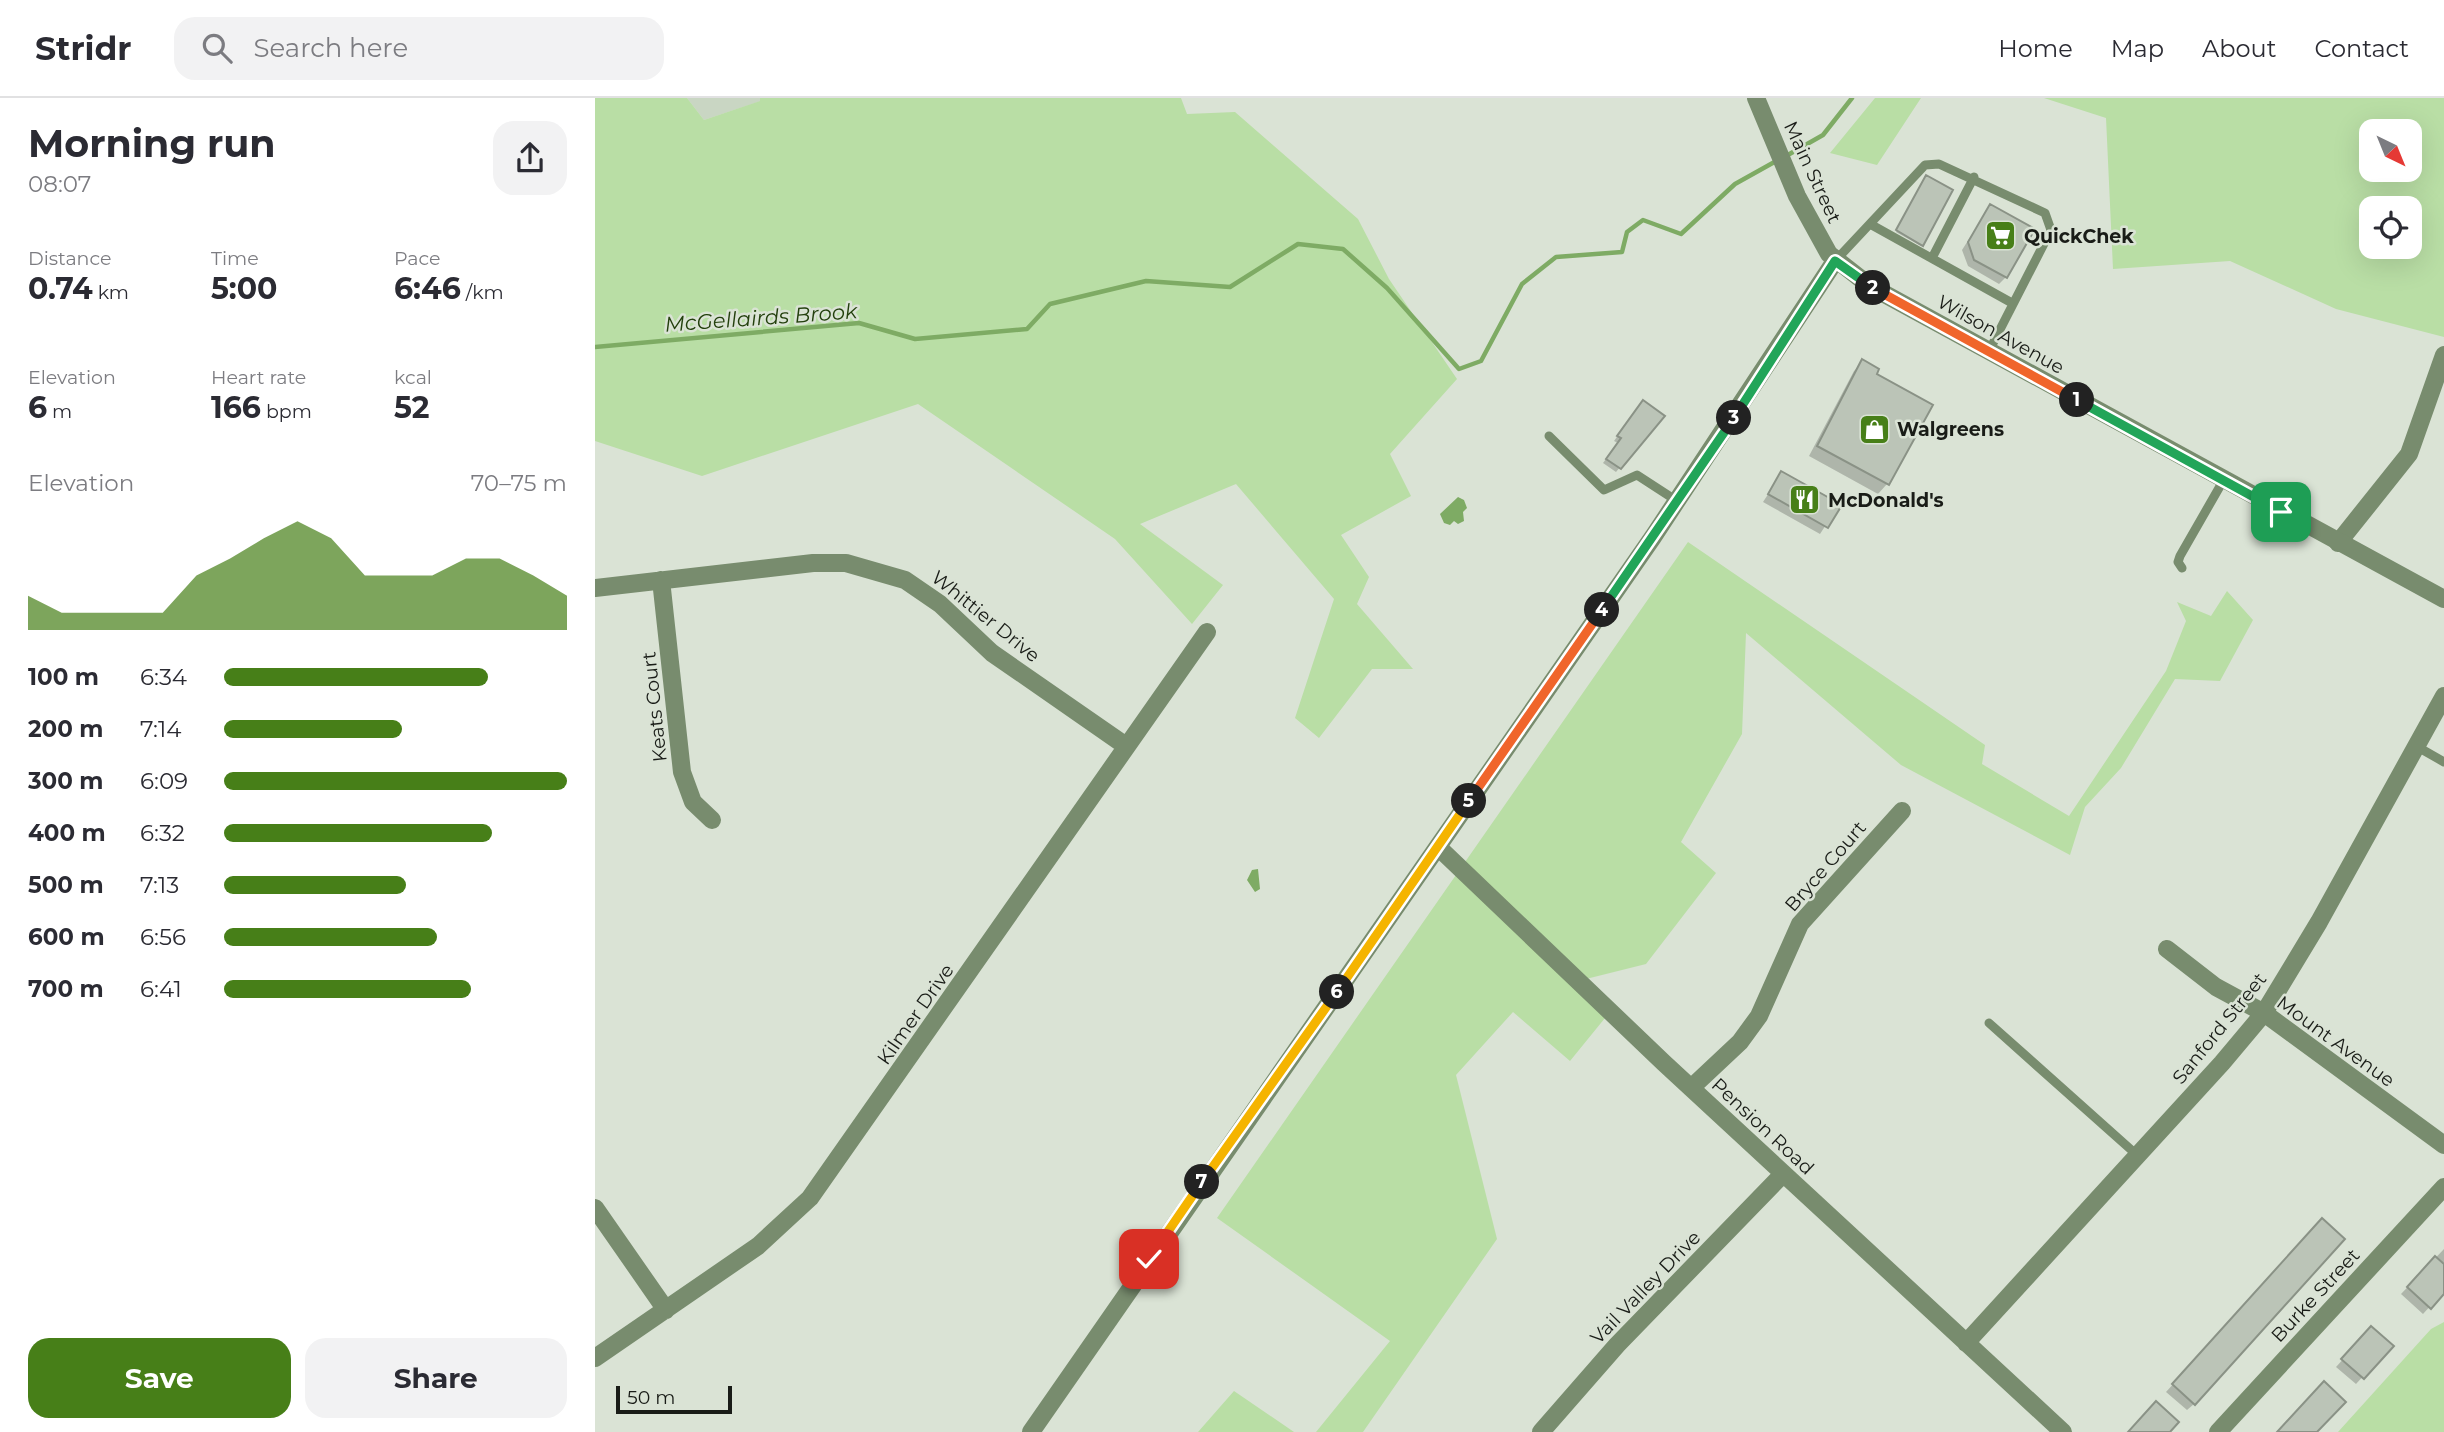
<!DOCTYPE html>
<html lang="en">
<head>
<meta charset="utf-8">
<style>
  body { margin:0; font-family:Montserrat,sans-serif; background:#f2f2f3; color:#2b2b33; height:100vh; display:flex; flex-direction:column; font-size:26px; white-space:nowrap }
  * { box-sizing:border-box; margin:0 }
  p { font-size:23px; color:#7c7c81 }
  .icon { flex:none; width:38px; height:38px; fill:none; stroke:currentColor; stroke-width:2; stroke-linecap:round; stroke-linejoin:round }
  .map { position:relative; flex:1; overflow:hidden }
  .drawer { display:flex; flex-direction:column; background:#fff; width:595px }
  .drawer>* { flex:none }
  .needle { width:46px; rotate:137deg }
  .tools { position:absolute; left:1764px; top:21px; display:grid; gap:14px }
  .tools a { display:grid; place-items:center; width:63px; height:63px; border-radius:14px; background:#fff; box-shadow:0 7px 28px #0002; font-size:35px }
  .scale { position:absolute; left:21px; bottom:18px; width:116px; box-sizing:border-box; padding-left:7px; border:4px solid #191c17; border-top:0; font-size:19px; line-height:24px; white-space:nowrap; color:#191c17; -webkit-text-stroke:5px #dae3d5; paint-order:stroke }
  .pin { position:absolute; display:grid; place-items:center; width:60px; height:60px; color:#fff; margin:-30px; border-radius:14px; box-shadow:0 4px 10px #0006 }
  .km { position:absolute; width:35px; height:35px; margin:-18px; border-radius:50%; background:#222; color:#fff; font-size:19px; line-height:35px; text-align:center }
  .round { display:grid; place-items:center; flex:none; width:74px; height:74px; border-radius:21px; background:#f2f2f3 }
  .summary { display:flex; align-items:center; justify-content:space-between; height:119px; padding:0 28px }
  h1 { font-size:38px; font-weight:700; line-height:52px }
  .figures { display:grid; grid-template-columns:repeat(3,1fr); gap:10px; height:119px; padding:7px 28px }
  .figures div { display:grid; align-content:center }
  .figures b { font-size:30px; font-weight:700 }
  .figures small { font-size:19px; font-weight:400 }
  .figures p { font-size:19px }
  .chart { height:196px; padding:14px 28px }
  .chart p { display:flex; justify-content:space-between }
  .chart svg { width:100%; height:126px; margin-top:7px; fill:#477f18; opacity:.7 }
  .button { display:flex; gap:14px; margin-top:auto; padding:14px 28px }
  .button a { flex:1; height:80px; border-radius:21px; background:#477f18; color:#fff; font-size:28px; font-weight:700; line-height:80px; text-align:center }
  .button a+a { background:#f2f2f3; color:#2b2b33 }
  ul { padding:0 28px; list-style:none; font-size:23px }
  li { display:grid; grid-template-columns:112px 84px 1fr; align-items:center; height:52px }
  li i { height:18px; border-radius:9px; background:#477f18 }
  header { display:flex; align-items:center; gap:42px; box-sizing:border-box; height:98px; padding:0 35px; background:#fff; border-bottom:2px solid #e1e1e2 }
  header strong { font-size:33px }
  nav { display:flex; gap:38px; margin-inline-start:auto; font-size:24px }
  .search { width:490px; height:63px; background:#f2f2f3; display:flex; align-items:center; gap:18px; box-sizing:border-box; padding:0 24px; border-radius:21px; color:#7c7c81; font-size:26px }
  main { display:flex; flex:1; min-height:0 }
  .map>svg:first-child { display:block }
  .built { fill:#c9d6c3 }
  .green { fill:#b9dea5; fill-rule:evenodd }
  .water { fill:#7eab64 }
  .shadow { fill:#0003 }
  .lines { fill:none; stroke-linecap:round; stroke-linejoin:round }
  .stream { stroke:#7eab64; stroke-width:4.5 }
  .building { fill:#bbc4b7; stroke:#8a9286; stroke-width:2 }
  .service { stroke:#788c6e; stroke-width:9 }
  .minor { stroke:#788c6e; stroke-width:18 }
  .tertiary { stroke:#788c6e; stroke-width:18 }
  .split-1-casing { stroke:#fff; stroke-width:14 }
  .split-2-casing { stroke:#fff; stroke-width:14 }
  .split-3-casing { stroke:#fff; stroke-width:14 }
  .split-4-casing { stroke:#fff; stroke-width:14 }
  .split-5-casing { stroke:#fff; stroke-width:14 }
  .split-6-casing { stroke:#fff; stroke-width:14 }
  .split-7-casing { stroke:#fff; stroke-width:14 }
  .split-8-casing { stroke:#fff; stroke-width:14 }
  .split-1 { stroke:#22a559; stroke-width:9 }
  .split-2 { stroke:#f0652b; stroke-width:9 }
  .split-3 { stroke:#22a559; stroke-width:9 }
  .split-4 { stroke:#22a559; stroke-width:9 }
  .split-5 { stroke:#f0652b; stroke-width:9 }
  .split-6 { stroke:#f5b400; stroke-width:9 }
  .split-7 { stroke:#f5b400; stroke-width:9 }
  .split-8 { stroke:#f5b400; stroke-width:9 }
  .labels { text-anchor:middle; stroke-width:5; stroke-linejoin:round; paint-order:stroke }
  .street-label { font-size:19px; fill:#191c17; stroke:#dae3d5 }
  .poi-label { font-size:19px; font-weight:bold; fill:#191c17; stroke:#dae3d5; text-anchor:start }
  .water-label { font-size:21px; font-style:italic; fill:#23400d; stroke:#dae3d5 }
</style>
</head>
<body>
<header>
<strong>Stridr</strong>
<div class="search"><svg class="icon" aria-label="search" viewBox="0 0 24 24"><circle cx="10" cy="10" r="6"/><path d="M15 15l6 6"/></svg>Search here</div>
<nav><a>Home</a><a>Map</a><a>About</a><a>Contact</a></nav>
</header>
<main>
<section class="drawer">
<div class="summary"><div><h1>Morning run</h1><p>08:07</p></div><a class="round"><svg class="icon" aria-label="share" viewBox="0 0 24 24"><path d="M12 15V3M7 8l5-5 5 5M5 13v7h14v-7"/></svg></a></div>
<div class="figures">
<div><p>Distance</p><b>0.74<small> km</small></b></div>
<div><p>Time</p><b>5:00</b></div>
<div><p>Pace</p><b>6:46<small> /km</small></b></div>
</div>
<div class="figures">
<div><p>Elevation</p><b>6<small> m</small></b></div>
<div><p>Heart rate</p><b>166<small> bpm</small></b></div>
<div><p>kcal</p><b>52</b></div>
</div>
<div class="chart"><p><span>Elevation</span>70–75 m</p>
<svg viewBox="0 0 160 44" preserveAspectRatio="none"><path d="M0 44V32L10 38L20 38L30 38L40 38L50 25L60 19L70 12L80 6L90 12L100 25L110 25L120 25L130 19L140 19L150 25L160 32V44z"/></svg>
</div>
<ul>
<li><b>100 m</b>6:34<i style="width:77%"></i></li>
<li><b>200 m</b>7:14<i style="width:52%"></i></li>
<li><b>300 m</b>6:09<i style="width:100%"></i></li>
<li><b>400 m</b>6:32<i style="width:78%"></i></li>
<li><b>500 m</b>7:13<i style="width:53%"></i></li>
<li><b>600 m</b>6:56<i style="width:62%"></i></li>
<li><b>700 m</b>6:41<i style="width:72%"></i></li>
</ul>
<div class="button"><a>Save</a><a>Share</a></div>
</section>
<div class="map">
<svg width="1849" height="1334" viewBox="0 0 1849 1334">
  <rect width="100%" height="100%" fill="#dae3d5"/>
  <path class="built" d="M92,0H165L166,3L109,22Z"/>
  <path class="green" d="M0,0H92L109,22L165,3V0H586L592,16L640,14L763,121L794,181L862,281L795,356L816,398L746,437L774,479L762,506L818,571H777L724,640L700,620L739,501L641,386L545,426L628,487L597,526L520,441L323,306L107,378L0,343Z
    M1280,0H1326L1282,67L1235,55Z
    M1449,0H1849V239L1741,211L1635,163L1518,171L1511,20ZM1776,33H1815V72H1776ZM1776,110H1815V149H1776Z
    M1093,444L1390,647L1387,666L1474,718L1571,573L1591,523L1582,504L1616,518L1632,493L1658,522L1625,583L1580,581L1526,670L1490,709L1475,757L1306,667L1151,535L1147,636L1086,744L1121,775L1051,866L983,883L1010,920L975,963L918,914L861,977L902,1141L768,1334H721L795,1243L622,1120Z
    M1849,1224V1334H1743L1836,1231Z
    M639,1293L699,1334H603Z"/>
  <path class="water" d="M863,399L869,402L872,410L868,414L869,423L863,426L859,423L855,427L849,425L845,416Z
    M663,771L665,791L660,794L652,782L657,772Z"/>
  <path class="shadow" d="M1330,81L1327,147L1326,148L1301,134Z
    M1395,108L1411,179L1404,186L1373,168L1367,152Z
    M1268,264L1279,276L1336,308L1292,386L1283,396L1214,358L1259,273Z
    M1044,308L1067,318L1021,374L1008,365L1023,345L1019,343Z
    M1187,375L1244,407L1225,436L1168,404Z
    M1720,1129L1599,1306L1592,1312L1571,1294Z
    M1849,1151V1193L1828,1216L1806,1196Z
    M1770,1237L1796,1248L1761,1286L1741,1269Z"/>
  <g class="lines">
    <path class="stream" d="M1191,58L1228,37L1257,0
      M0,249L264,225L320,241L432,231L455,206L551,183L635,189L703,146L748,151L792,190L864,271L886,263L927,186L961,159L1027,154L1032,134L1048,122L1086,136L1140,86L1183,62"/>
  </g>
  <path class="building" d="M1331,77L1358,92L1328,148L1301,132Z
    M1395,106L1440,131L1412,180L1379,162L1373,144Z
    M1267,261L1284,271L1282,276L1338,307L1294,387L1222,348Z
    M1048,302L1070,318L1026,371L1011,361L1026,340L1022,338Z
    M1186,373L1247,407L1233,430L1173,396Z
    M1727,1120L1750,1141L1600,1307L1577,1286Z
    M1840,1158L1849,1166V1196L1836,1211L1812,1189Z
    M1776,1228L1799,1248L1769,1281L1746,1261Z
    M1729,1283L1751,1304L1722,1334H1682Z
    M1561,1303L1584,1324L1575,1334H1533Z"/>
  <g class="lines">
    <path class="service" d="M1275,126L1417,205
      M1337,160L1379,79
      M1241,162L1330,67L1344,66L1450,115L1456,132L1394,253
      M954,338L1009,392L1042,377L1082,403
      M1587,470L1583,464L1585,458L1628,383
      M1821,648L1849,664
      M1394,925L1542,1057"/>
    <path class="minor" d="M1743,445L1814,356L1849,257
      M66,482L87,674L98,704L117,722
      M0,490L218,465H251L310,482L345,506L397,555L531,648
      M843,749L1069,965L1468,1334
      M1572,851L1621,889L1669,915L1849,1047
      M1096,990L1145,944L1164,918L1205,826L1307,713
      M0,1110L71,1212
      M1371,1245L1627,965L1669,915L1724,824L1849,598
      M0,1260L163,1148L215,1100L612,534
      M946,1334L1022,1247L1188,1076
      M1623,1334L1849,1089"/>
    <path class="tertiary" d="M1161,0L1202,98L1234,156L1275,188L1849,501
      M436,1334L1058,439L1240,163"/>
  </g>
  <g class="lines">
    <defs>
      <path id="split-1" d="M1482,302L1686,414"/>
      <path id="split-2" d="M1278,190L1482,302"/>
      <path id="split-3" d="M1139,320L1240,163L1278,190"/>
      <path id="split-4" d="M1007,512L1139,320"/>
      <path id="split-5" d="M874,703L1007,512"/>
      <path id="split-6" d="M742,894L874,703"/>
      <path id="split-7" d="M607,1084L742,894"/>
      <path id="split-8" d="M554,1161L607,1084"/>
    </defs>
    <use href="#split-1" class="split-1-casing"/>
    <use href="#split-2" class="split-2-casing"/>
    <use href="#split-3" class="split-3-casing"/>
    <use href="#split-4" class="split-4-casing"/>
    <use href="#split-5" class="split-5-casing"/>
    <use href="#split-6" class="split-6-casing"/>
    <use href="#split-7" class="split-7-casing"/>
    <use href="#split-8" class="split-8-casing"/>
    <use href="#split-1" class="split-1"/>
    <use href="#split-2" class="split-2"/>
    <use href="#split-3" class="split-3"/>
    <use href="#split-4" class="split-4"/>
    <use href="#split-5" class="split-5"/>
    <use href="#split-6" class="split-6"/>
    <use href="#split-7" class="split-7"/>
    <use href="#split-8" class="split-8"/>
  </g>
  <defs>
    <symbol id="supermarket-square" viewBox="-11 -11 22 22"><rect x="-9" y="-9" width="18" height="18" rx="4" fill="#477f18" stroke="#dae3d5"/><path d="M-6-5.5h2.5l.6 2H6L4.5 2H-2.5L-4.4-4H-6ZM-1.5 3.2a1.3 1.3 0 1 0 .1 0ZM3 3.2a1.3 1.3 0 1 0 .1 0Z" fill="#fff"/></symbol>
    <symbol id="shop-square" viewBox="-11 -11 22 22"><rect x="-9" y="-9" width="18" height="18" rx="4" fill="#477f18" stroke="#dae3d5"/><path d="M-5-2.5h2.3a2.7 3.5 0 0 1 5.4 0H5L5.5 6h-11ZM-1.5-2.5h3a1.5 2.3 0 0 0-3 0Z" fill="#fff"/></symbol>
    <symbol id="restaurant-square" viewBox="-11 -11 22 22"><rect x="-9" y="-9" width="18" height="18" rx="4" fill="#477f18" stroke="#dae3d5"/><path d="M-5-6h1v4h1v-4h1v4h1v-4h1v5L-1.5 .5V6h-2V.5L-5-1ZM5-6V6H3V1.5H1.5Q1.5-4 5-6Z" fill="#fff"/></symbol>
  </defs>
  <g fill-rule="evenodd">
    <use href="#supermarket-square" x="1388" y="120" width="35" height="35"/>
    <use href="#shop-square" x="1262" y="314" width="35" height="35"/>
    <use href="#restaurant-square" x="1192" y="384" width="35" height="35"/>
  </g>
  <g class="labels">
    <g class="street-label">
      <text transform="translate(1218 74) rotate(65)" y="7">Main Street</text>
      <text transform="translate(1406 236) rotate(29)" y="7">Wilson Avenue</text>
      <text transform="translate(391 518) rotate(39)" y="7">Whittier Drive</text>
      <text transform="translate(59 609) rotate(-96)" y="7">Keats Court</text>
      <text transform="translate(1230 768) rotate(-49)" y="7">Bryce Court</text>
      <text transform="translate(320 916) rotate(-55)" y="7">Kilmer Drive</text>
      <text transform="translate(1624 930) rotate(-51)" y="7">Sanford Street</text>
      <text transform="translate(1741 943) rotate(36)" y="7">Mount Avenue</text>
      <text transform="translate(1168 1028) rotate(43)" y="7">Pension Road</text>
      <text transform="translate(1050 1189) rotate(-46)" y="7">Vail Valley Drive</text>
      <text transform="translate(1720 1197) rotate(-47)" y="7">Burke Street</text>
    </g>
    <g class="poi-label">
      <text x="1429" y="145">QuickChek</text>
      <text x="1302" y="338">Walgreens</text>
      <text x="1233" y="409">McDonald's</text>
    </g>
    <g class="water-label">
      <text transform="translate(166 220) rotate(-4)" y="7">McGellairds Brook</text>
    </g>
  </g>
</svg>
<div class="tools">
<a><svg class="needle" viewBox="-14 -14 28 28"><path d="M0-13l5 13h-10z" fill="#e53935"/><path d="M0 13l5-13h-10z" fill="#7c7c81"/></svg></a>
<a><svg class="icon" aria-label="locate" viewBox="0 0 24 24"><circle cx="12" cy="12" r="6"/><path d="M12 2v4M12 18v4M2 12h4M18 12h4"/></svg></a>
</div>
<div class="scale">50 m</div>
<div class="pin" style="left:1686px;top:414px;background:#1e9e55"><svg class="icon" aria-label="arrive" viewBox="0 0 24 24"><path d="M6 21V4h12l-3 4 3 4H6"/></svg></div>
<div class="pin" style="left:554px;top:1161px;background:#d93025"><svg class="icon" aria-label="check" viewBox="0 0 24 24"><path d="M5 12l5 5 9-10"/></svg></div>
<b class="km" style="left:1482px;top:302px">1</b>
<b class="km" style="left:1278px;top:190px">2</b>
<b class="km" style="left:1139px;top:320px">3</b>
<b class="km" style="left:1007px;top:512px">4</b>
<b class="km" style="left:874px;top:703px">5</b>
<b class="km" style="left:742px;top:894px">6</b>
<b class="km" style="left:607px;top:1084px">7</b>
</div>
</main>
</body>
</html>
